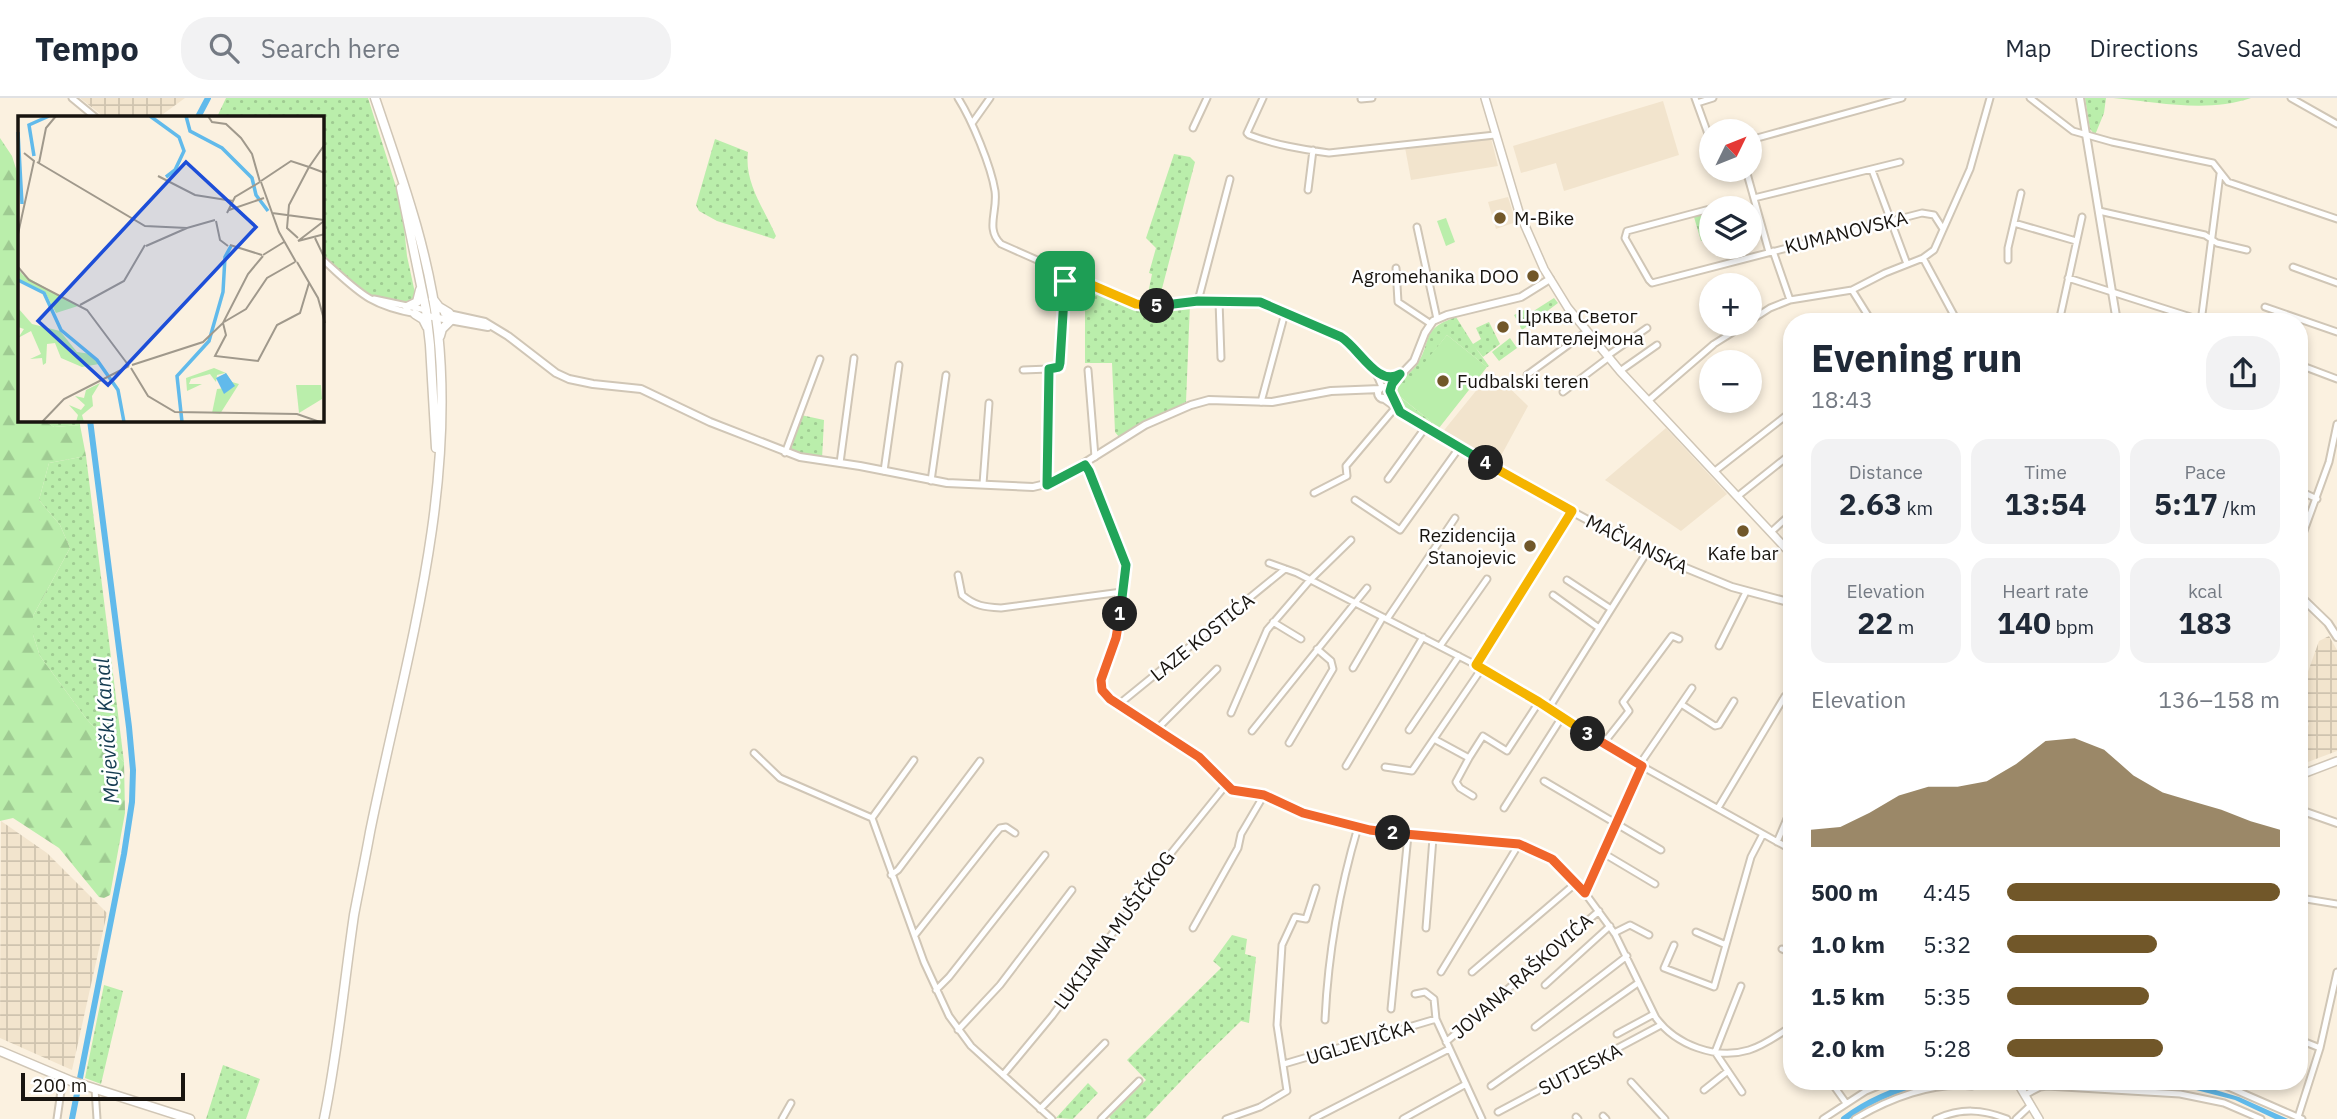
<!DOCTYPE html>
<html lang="en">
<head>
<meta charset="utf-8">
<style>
  body { margin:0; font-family:"IBM Plex Sans",sans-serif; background:#f2f2f3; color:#1f2937; height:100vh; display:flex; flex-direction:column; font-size:26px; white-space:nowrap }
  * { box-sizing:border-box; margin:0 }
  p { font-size:23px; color:#747a83 }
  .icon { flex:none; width:38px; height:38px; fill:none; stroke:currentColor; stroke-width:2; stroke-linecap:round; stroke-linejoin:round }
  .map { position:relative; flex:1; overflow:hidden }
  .side { position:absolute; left:1783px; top:215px; width:525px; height:777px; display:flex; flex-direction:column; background:#fff; border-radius:28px; box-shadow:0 4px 10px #0003 }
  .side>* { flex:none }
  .needle { width:46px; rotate:47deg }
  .fabs { position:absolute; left:1699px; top:21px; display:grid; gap:14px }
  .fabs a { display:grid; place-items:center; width:63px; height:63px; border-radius:50%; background:#fff; box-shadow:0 4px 10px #0003; font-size:35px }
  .scale { position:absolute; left:21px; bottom:18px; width:164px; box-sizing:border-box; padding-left:7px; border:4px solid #18140f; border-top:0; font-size:19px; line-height:24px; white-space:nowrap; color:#18140f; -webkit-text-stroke:5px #fff; paint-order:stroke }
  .pin { position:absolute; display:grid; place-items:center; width:60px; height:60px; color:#fff; margin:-30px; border-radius:14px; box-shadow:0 4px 10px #0006 }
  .km { position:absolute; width:35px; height:35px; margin:-18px; border-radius:50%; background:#222; color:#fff; font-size:19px; line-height:35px; text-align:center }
  .round { display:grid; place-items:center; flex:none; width:74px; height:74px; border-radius:28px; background:#f2f2f3 }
  .head { display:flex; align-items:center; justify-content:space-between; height:119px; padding:0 28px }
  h1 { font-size:38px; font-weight:700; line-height:52px }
  .stats { display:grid; grid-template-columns:repeat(3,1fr); gap:10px; height:119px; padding:7px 28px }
  .stats div { display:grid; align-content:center; border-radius:18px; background:#f2f2f3; text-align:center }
  .stats b { font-size:30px; font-weight:700 }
  .stats small { font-size:19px; font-weight:400 }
  .stats p { font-size:19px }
  .chart { height:196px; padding:14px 28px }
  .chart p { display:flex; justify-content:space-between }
  .chart svg { width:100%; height:126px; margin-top:7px; fill:#715729; opacity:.7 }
  ul { padding:0 28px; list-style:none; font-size:23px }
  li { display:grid; grid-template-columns:112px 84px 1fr; align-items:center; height:52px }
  li i { height:18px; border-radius:9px; background:#715729 }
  header { display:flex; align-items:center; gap:42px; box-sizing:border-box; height:98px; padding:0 35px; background:#fff; border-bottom:2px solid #e0e1e3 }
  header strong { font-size:33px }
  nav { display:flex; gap:38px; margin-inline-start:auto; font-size:24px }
  .search { width:490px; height:63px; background:#f2f2f3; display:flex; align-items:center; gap:18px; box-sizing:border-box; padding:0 24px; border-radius:28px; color:#747a83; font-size:26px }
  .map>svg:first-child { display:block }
  .built { fill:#f2e4cd }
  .industrial { fill:url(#industrial-grid) }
  .green { fill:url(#green-dots) }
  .forest { fill:url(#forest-firs) }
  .pitch { fill:#baeeab }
  .water { fill:#61baeb }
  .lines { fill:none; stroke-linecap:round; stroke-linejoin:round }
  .canal { stroke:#61baeb; stroke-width:6 }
  .minor-casing { stroke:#d0c6b6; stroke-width:9 }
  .tertiary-casing { stroke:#d0c6b6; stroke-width:10 }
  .secondary-casing { stroke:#d0c6b6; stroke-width:10 }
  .primary-casing { stroke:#d0c6b6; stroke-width:11 }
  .minor { stroke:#fff; stroke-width:5 }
  .tertiary { stroke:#fff; stroke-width:6 }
  .secondary { stroke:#fff; stroke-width:7 }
  .primary { stroke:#fff; stroke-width:8 }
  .split-1-casing { stroke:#fff; stroke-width:14 }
  .split-2-casing { stroke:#fff; stroke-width:14 }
  .split-3-casing { stroke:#fff; stroke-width:14 }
  .split-4-casing { stroke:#fff; stroke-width:14 }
  .split-5-casing { stroke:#fff; stroke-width:14 }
  .split-6-casing { stroke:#fff; stroke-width:14 }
  .split-1 { stroke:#22a559; stroke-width:9 }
  .split-2 { stroke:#f0652b; stroke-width:9 }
  .split-3 { stroke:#f0652b; stroke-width:9 }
  .split-4 { stroke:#f5b400; stroke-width:9 }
  .split-5 { stroke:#22a559; stroke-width:9 }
  .split-6 { stroke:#f5b400; stroke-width:9 }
  .poi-dot { fill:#715729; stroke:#fff; stroke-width:2.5 }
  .labels { text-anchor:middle; stroke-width:5; stroke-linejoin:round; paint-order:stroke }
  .poi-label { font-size:19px; fill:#18140f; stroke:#fff; text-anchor:start }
  .street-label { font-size:19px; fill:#18140f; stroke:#fff }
  .water-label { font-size:21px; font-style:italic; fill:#153c51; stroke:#fff }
  .inset-river { fill:none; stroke:#61baeb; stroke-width:3.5 }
  .inset-road { fill:none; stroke:#a0998c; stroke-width:2 }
  .view { fill:#1d4ed8; fill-opacity:0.15; stroke:#1d4ed8; stroke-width:3.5 }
  .inset-edge { fill:none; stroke:#18140f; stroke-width:3.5 }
</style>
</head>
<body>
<header>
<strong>Tempo</strong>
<div class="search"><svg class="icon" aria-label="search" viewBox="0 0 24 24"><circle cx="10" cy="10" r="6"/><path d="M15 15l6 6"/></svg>Search here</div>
<nav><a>Map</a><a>Directions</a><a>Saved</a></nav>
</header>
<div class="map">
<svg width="2337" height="1021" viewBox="0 0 2337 1021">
  <defs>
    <pattern id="industrial-grid" width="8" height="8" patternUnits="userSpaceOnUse" patternTransform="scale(1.75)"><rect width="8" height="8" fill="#f2e4cd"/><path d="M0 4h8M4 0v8" fill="none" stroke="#cfc3af"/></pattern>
    <pattern id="green-dots" width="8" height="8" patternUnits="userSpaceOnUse" patternTransform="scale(1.75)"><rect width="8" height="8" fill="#baeeab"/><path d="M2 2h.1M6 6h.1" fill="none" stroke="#9fcb92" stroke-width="1.8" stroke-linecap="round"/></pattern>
    <pattern id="forest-firs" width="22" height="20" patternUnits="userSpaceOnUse" patternTransform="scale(1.75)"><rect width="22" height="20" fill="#baeeab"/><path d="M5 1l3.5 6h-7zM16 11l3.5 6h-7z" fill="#9fcb92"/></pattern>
  </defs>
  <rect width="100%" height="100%" fill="#fbf1e0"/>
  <path class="built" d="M1663,3L1679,57L1564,93L1556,65L1521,75L1513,48Z
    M1490,36L1498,68L1411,82L1404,44Z
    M1508,99L1516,124L1496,131L1488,104Z
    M1492,273L1528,308L1496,367L1441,336Z
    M1666,330L1727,396L1681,433L1605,382Z"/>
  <path class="industrial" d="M80,0H185L159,19H104Z
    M2329,538L2337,552V653L2300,667V655L2309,625L2300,622V596L2319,543Z
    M1,723L47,755L107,815L72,972L0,940Z"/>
  <path class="green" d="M226,0H368L397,92L403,119L407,158L415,195L413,203C382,217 342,175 322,156V19H217Z
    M2085,0H2106L2104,15L2095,37L2090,31Z
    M2113,0H2251C2207,15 2157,4 2113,0Z
    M715,41L748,54C744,84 764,111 776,138L774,141L717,123L699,113L696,107Z
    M1174,56L1190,59L1195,64L1158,206L1146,205L1152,176L1149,175L1156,150L1146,140Z
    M1711,114V140L1701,143L1694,119Z
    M1085,187L1124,206L1141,211L1190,206L1186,304L1137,328L1119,339L1115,334L1112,265H1085Z
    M1554,200L1558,205L1522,232L1514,217L1528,210L1532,214Z
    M1456,219L1473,246L1481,241L1476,230L1489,224L1500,246L1483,259L1475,249L1489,268L1487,269L1447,237L1399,298L1439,330L1436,333C1420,325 1392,311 1394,289C1400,282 1409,277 1415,269C1434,244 1418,232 1456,219Z
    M1510,240L1517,250L1499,263L1492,254Z
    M801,317L824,322L822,361L789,353Z
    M43,322H80V327L54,329Z
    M86,358L124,664L85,619L40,558L33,537V518L70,450L60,427L39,402L49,365Z
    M1232,837L1247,841L1245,856L1256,859L1249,925L1241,923L1198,965L1145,1021H1111L1109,1019L1146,982L1127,962L1221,870L1213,863Z
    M104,887L123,893L101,986L85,980Z
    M223,967L260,981L246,1021H206Z
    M1088,985L1098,995L1073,1021L1056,1020Z"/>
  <path class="forest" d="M0,40L12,58L19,80V322H43L54,329L80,327L86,358L49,365L39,402L60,427L70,450L33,518V537L40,558L85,619L124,664L125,715L110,797L104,800L99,799L59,750L13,720L0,723Z"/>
  <path class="pitch" d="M1446,120L1455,144L1446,148L1437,123Z
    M1447,237L1487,269L1439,330L1398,297Z"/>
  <path class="water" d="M2119,984H2189L2239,999L2288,1021H2275L2235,1002L2173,986Z"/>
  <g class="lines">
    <path class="canal" d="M198,19L208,0
      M72,1021L124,756L132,704L133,672L129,629L90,322
      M1844,1021C1869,1002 1896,991 1927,984"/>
    <defs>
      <path id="minor" d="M72,0L95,19
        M958,0C972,22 991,68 995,93C998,113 985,131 1001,146L1136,206L1158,208L1211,202L1260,204L1274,208L1347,243L1376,275L1382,289
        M1263,0L1247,35L1249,37C1275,47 1301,51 1329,55L1495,37
        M1695,0L1712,47
        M2030,0L2073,33L2112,44L2213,65L2228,84L2337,121
        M2291,0L2337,26
        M1361,1L1372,0
        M1697,5L1713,0
        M973,24L990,0
        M1193,30L1207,0
        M1750,42L1902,0
        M1746,72L1769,154
        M1872,72L1907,166
        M1308,92L1313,52
        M1754,100L1900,64
        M1721,108L1627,133L1625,140L1649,182L1652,185L1922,115L1934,117L1943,131
        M2099,113L2205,137L2217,145L2247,152
        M2014,125L2076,143
        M1417,129L1437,221
        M1773,153L1790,202
        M1923,160L1956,221
        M322,161C358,193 367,207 417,216
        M2008,162V150L2021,95
        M2293,169L2337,185
        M1396,170L1398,204L1431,226
        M2068,180L2200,222
        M1852,192L1872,224
        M374,201L426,212
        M1198,203L1230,81
        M1219,203L1221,260
        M2265,209L2337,234
        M1750,223L1770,210L1790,202L1852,192L1885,175L1923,160L1934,152L1970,71L1990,0
        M2059,224L2082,119
        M2170,224L2180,216
        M2201,224L2220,76
        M1607,258L1647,230
        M2300,267L2337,281
        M1023,272L1049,271L1059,269L1066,176
        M1088,272L1095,359
        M1620,273L1657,247
        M1527,277L1586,234
        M1563,294L1608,260
        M1648,303L1714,246L1746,226
        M1261,304L1285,215
        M785,355L820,261
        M840,365L854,260
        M1085,367L1095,384L1126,467L1119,530L1101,582L1102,592L1110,602L1199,659L1232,692L1264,697L1303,715L1370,732L1479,744H1508L1532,751L1552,761L1585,795L1615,836L1656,920C1676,947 1716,962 1749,952C1765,947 1778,937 1792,928
        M884,373L899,267
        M1715,373L1792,313
        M1388,381L1425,330
        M931,383L946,277
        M983,386L989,305
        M1047,387L1049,271
        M2300,393L2317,401
        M1314,395L1347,378L1346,368L1395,310
        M1738,398L1792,355
        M1355,402L1400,432L1459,350
        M1771,434L1792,415
        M2300,444L2329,364L2337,326
        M1269,465L1297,475L1476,567L1539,604L1620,656L1792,752
        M958,477L962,497C975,508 984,509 1001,510L1122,494
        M1567,482L1611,511
        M1553,497L1599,530
        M1387,521L1455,420
        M1273,524L1301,541
        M1440,548L1487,481
        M1719,548L1746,494
        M1476,567L1572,413
        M1353,570L1383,519
        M1681,606L1715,628L1719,627L1734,603
        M1118,607L1285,471
        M1549,610L1647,454
        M1231,615L1267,532L1310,482L1351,442
        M1157,631L1217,571
        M1409,632L1459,558
        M1252,633L1367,490
        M1434,641L1469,660L1483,638L1507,653L1539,604
        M1289,645L1333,571L1331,563L1317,551
        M1603,646L1629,613L1623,604L1672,538L1679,541
        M754,655L780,680L872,720L924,864L949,918L971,948L1052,1021
        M1469,660L1456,684L1460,690L1473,698
        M1346,668L1423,539
        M1385,669L1412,673L1482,570
        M1544,683L1661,752
        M1504,710L1562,619
        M1718,710L1785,598
        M872,720L914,662
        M1777,744L1792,709
        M1603,755L1655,786
        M891,777L898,772L980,663
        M1585,795L1642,663L1692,590
        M2300,800L2337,806
        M1193,830L1238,750L1241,736L1264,697
        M1426,830L1433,740
        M1696,834L1726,847
        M1614,835L1630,827L1649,837
        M915,837L994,737L1000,730L1006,729L1015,735
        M1790,840L1792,841
        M1674,847L1664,870L1714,889L1751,759L1763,736
        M1782,851L1792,855
        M1441,874L1519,746
        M1472,874L1576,785
        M1545,887L1610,828
        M1741,888L1715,954L1742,994
        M936,892L949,879L1045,757
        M1415,896L1425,894L1434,901L1436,921L1482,1021
        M1391,911L1408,737
        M1325,922C1328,856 1339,793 1358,729
        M1535,929L1627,858
        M958,932L1000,887L1072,792
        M1617,936L1654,916
        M2300,942L2320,950
        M1446,944L1599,813
        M1284,966L1436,921
        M1003,977L1052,918L1172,754L1226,687
        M1631,984L1665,1021
        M1831,984L1846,1005
        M2217,984L2302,1021
        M1491,988L1638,885
        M95,991L97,1021
        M1704,992L1728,973
        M2025,997L2040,989L2047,988L2180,996L2224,1005L2261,1021
        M1040,1011L1105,945
        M1498,1014L1661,927
        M1603,1018L1606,1021
        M1576,1019L1578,1021
        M2298,1019L2320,950L2337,874
        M57,1021L63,979
        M782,1021L791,1005
        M1101,1021L1139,983
        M1226,1021L1260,1009L1287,993L1277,927L1282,847L1295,819L1306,821L1316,790
        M1313,1021L1449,951
        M1403,1021L1466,986
        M1823,1021L1866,993L1888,984
        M1855,1021C1888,1001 1934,983 1972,988
        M1936,1021C1961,1010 1982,1011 2007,1021
        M2016,1021L2031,1007"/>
      <path id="tertiary" d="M2080,0L2117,224
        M444,215L485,224L508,238L556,275L569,281L593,286L641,291L710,324L800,359L860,368L947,385L1033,389L1054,384L1145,327L1191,307L1209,302L1272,304L1331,293L1380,291
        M427,218L488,229
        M1376,275L1386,279L1395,280
        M1378 295a6 6 0 1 1 12 0a6 6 0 1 1-12 0Z
        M1390,293L1392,286L1414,263L1425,235L1433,223L1447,217L1521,199L1550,181
        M1383,300L1425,330L1510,380L1647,454L1732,489L1792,505
        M2300,498L2328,525L2337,539
        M2300,712L2337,725"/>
      <path id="secondary" d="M1485,0L1519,114L1544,171L1568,210L1620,273L1792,457
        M2300,677L2337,663
        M2017,984L2039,1021"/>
      <path id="primary" d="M401,90L426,212L430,247L436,350
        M433,201L439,209L449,215
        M407,209L417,204L420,192
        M415,216L423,221L427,229
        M440,238L442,231L451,222
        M0,953L71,983L190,1021
        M324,1021C338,954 344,885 354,817C359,790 365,762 370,734C403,570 456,403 438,234C429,153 401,77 375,0"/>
    </defs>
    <use href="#minor" class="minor-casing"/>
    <use href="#tertiary" class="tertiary-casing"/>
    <use href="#secondary" class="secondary-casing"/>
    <use href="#primary" class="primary-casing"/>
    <use href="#minor" class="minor"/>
    <use href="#tertiary" class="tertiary"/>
    <use href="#secondary" class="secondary"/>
    <use href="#primary" class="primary"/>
  </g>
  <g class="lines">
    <defs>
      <path id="split-1" d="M1065,183L1060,265L1059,269L1049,271L1047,387L1085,367L1089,373L1126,467L1120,516"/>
      <path id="split-2" d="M1120,516L1116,540L1101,582L1102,592L1110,601L1199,659L1232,692L1264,697L1303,715L1370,732L1393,735"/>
      <path id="split-3" d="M1393,735L1519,746L1552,761L1585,795L1642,668L1588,636"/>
      <path id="split-4" d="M1486,365L1572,413L1476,567L1539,604L1588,636"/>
      <path id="split-5" d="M1157,208L1198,203L1260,204L1341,239C1359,250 1378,290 1400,276L1392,286L1390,293L1400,314L1486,365"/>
      <path id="split-6" d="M1065,183L1066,176L1136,206L1157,208"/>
    </defs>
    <use href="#split-1" class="split-1-casing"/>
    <use href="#split-2" class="split-2-casing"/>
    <use href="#split-3" class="split-3-casing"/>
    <use href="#split-4" class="split-4-casing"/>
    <use href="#split-5" class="split-5-casing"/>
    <use href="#split-6" class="split-6-casing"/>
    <use href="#split-1" class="split-1"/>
    <use href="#split-2" class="split-2"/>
    <use href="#split-3" class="split-3"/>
    <use href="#split-4" class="split-4"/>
    <use href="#split-5" class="split-5"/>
    <use href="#split-6" class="split-6"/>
  </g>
  <g class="poi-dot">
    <circle cx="1500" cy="120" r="7"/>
    <circle cx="1533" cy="178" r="7"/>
    <circle cx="1503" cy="229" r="7"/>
    <circle cx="1443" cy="283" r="7"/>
    <circle cx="1743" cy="433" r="7"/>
    <circle cx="1530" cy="448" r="7"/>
  </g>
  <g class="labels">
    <g class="poi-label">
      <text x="1514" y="127">M-Bike</text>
      <text x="1519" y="185" text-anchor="end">Agromehanika DOO</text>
      <text x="1517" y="225">Црква Светог<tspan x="1517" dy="22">Памтелејмона</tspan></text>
      <text x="1457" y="290">Fudbalski teren</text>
      <text x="1516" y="444" text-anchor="end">Rezidencija<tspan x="1516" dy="22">Stanojevic</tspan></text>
      <text x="1743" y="462" text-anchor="middle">Kafe bar</text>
    </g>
    <g class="street-label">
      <text transform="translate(1846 134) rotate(-14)" y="7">KUMANOVSKA</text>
      <text transform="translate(1637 446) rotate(26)" y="7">MAČVANSKA</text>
      <text transform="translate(1202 539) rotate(-39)" y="7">LAZE KOSTIĆA</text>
      <text transform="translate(1114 832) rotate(-54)" y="7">LUKIJANA MUŠIČKOG</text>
      <text transform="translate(1522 878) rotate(-41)" y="7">JOVANA RAŠKOVIĆA</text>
      <text transform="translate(1360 944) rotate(-17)" y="7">UGLJEVIČKA</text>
      <text transform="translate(1580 971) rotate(-27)" y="7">SUTJESKA</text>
    </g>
    <g class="water-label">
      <text transform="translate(107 633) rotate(-94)" y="7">Majevički Kanal</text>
    </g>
  </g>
  <g transform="translate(18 18)">
    <rect width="306" height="306" fill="#fbf1e0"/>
    <path d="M0,153L5,159L60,190L38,197L27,176L0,163ZM196,252L208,257L214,266L221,268L202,298L194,297L199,273L216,271L207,257L199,259L198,266L192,258L173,263L171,268H184L169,275L168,262Z" fill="#baeeab"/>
    <path d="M0,192L14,208L42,215L59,236L73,238L81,248L64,251L43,242L37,227L29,228L28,247L25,249L24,242L12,243L23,238L13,215L0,222L6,213L0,211ZM82,267L74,280L75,290L64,299L66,306H58L60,299L51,289L63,294L67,289L57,280L66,282L68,274Z" fill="#baeeab"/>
    <path d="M278,269H303L304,283L281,297Z" fill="#baeeab"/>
    <path d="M208,257L217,270L206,278L198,262Z" fill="#61baeb"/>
    <path class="inset-river" d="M132,0L161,21L166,35L157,54L148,61M168,0L172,15L204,32L234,62L238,79L250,95M0,16L4,88M16,40L11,9L31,0M0,164L26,177L43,214L79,244L100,274L106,306M164,306L159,260L191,225L205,176L207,141L213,130"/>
    <path class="inset-road" d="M190,0L194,6L208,8L223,22L234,38L242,66M19,46L127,110L169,112L197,104M21,47L28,12L38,0M140,60L177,79L215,85M243,65L273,45L291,51L307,28M243,66L261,116L278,146M211,94L246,82M209,97L217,81L242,66M254,97L306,104M198,105L202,124L210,130M0,118L16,45L6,37M280,122L269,112L271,89L291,51L307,57M297,122L307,143M280,125L306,105M280,125L307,118M212,129L244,139M128,130L169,112M245,139L266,126M279,146L300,182L307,207M0,151L11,164L69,194L111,250M62,189L106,165L127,129M206,206L228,193L249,162L277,146M205,207L208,219L197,240L240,245L259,209L282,197L291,167M114,249L185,226L205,207L230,158L245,140M113,252L130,280L157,296L279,298L302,306M24,306L46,283L111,250"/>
    <path class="view" d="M168,46L238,111L90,269L20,205Z"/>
    <rect width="306" height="306" class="inset-edge"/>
  </g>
</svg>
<div class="fabs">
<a><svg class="needle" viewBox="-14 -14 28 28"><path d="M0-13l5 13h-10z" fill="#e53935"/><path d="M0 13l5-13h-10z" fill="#747a83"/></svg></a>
<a><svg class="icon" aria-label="layers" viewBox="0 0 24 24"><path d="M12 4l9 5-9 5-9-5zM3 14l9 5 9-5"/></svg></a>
<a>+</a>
<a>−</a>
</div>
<div class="scale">200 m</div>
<div class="pin" style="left:1065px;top:183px;background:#1e9e55"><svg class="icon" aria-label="arrive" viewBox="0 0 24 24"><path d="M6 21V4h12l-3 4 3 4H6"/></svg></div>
<b class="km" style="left:1120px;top:516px">1</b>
<b class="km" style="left:1393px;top:735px">2</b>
<b class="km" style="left:1588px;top:636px">3</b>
<b class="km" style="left:1486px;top:365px">4</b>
<b class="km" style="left:1157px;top:208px">5</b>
<section class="side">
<div class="head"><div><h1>Evening run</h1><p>18:43</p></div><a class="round"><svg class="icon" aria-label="share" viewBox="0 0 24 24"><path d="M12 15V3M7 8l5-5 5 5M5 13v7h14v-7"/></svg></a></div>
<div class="stats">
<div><p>Distance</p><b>2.63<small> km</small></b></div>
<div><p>Time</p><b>13:54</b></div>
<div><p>Pace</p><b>5:17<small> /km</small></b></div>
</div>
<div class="stats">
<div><p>Elevation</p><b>22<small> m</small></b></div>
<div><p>Heart rate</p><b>140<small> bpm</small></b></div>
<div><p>kcal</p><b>183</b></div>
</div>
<div class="chart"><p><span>Elevation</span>136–158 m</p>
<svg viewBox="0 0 160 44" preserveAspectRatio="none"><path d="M0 44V38L10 37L20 32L30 26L40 23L50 23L60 21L70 15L80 7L90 6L100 10L110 19L120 25L130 28L140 31L150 35L160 38V44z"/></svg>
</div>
<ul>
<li><b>500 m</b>4:45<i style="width:100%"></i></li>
<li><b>1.0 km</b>5:32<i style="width:55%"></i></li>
<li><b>1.5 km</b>5:35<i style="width:52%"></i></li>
<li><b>2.0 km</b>5:28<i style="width:57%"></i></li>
</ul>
</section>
</div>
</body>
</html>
